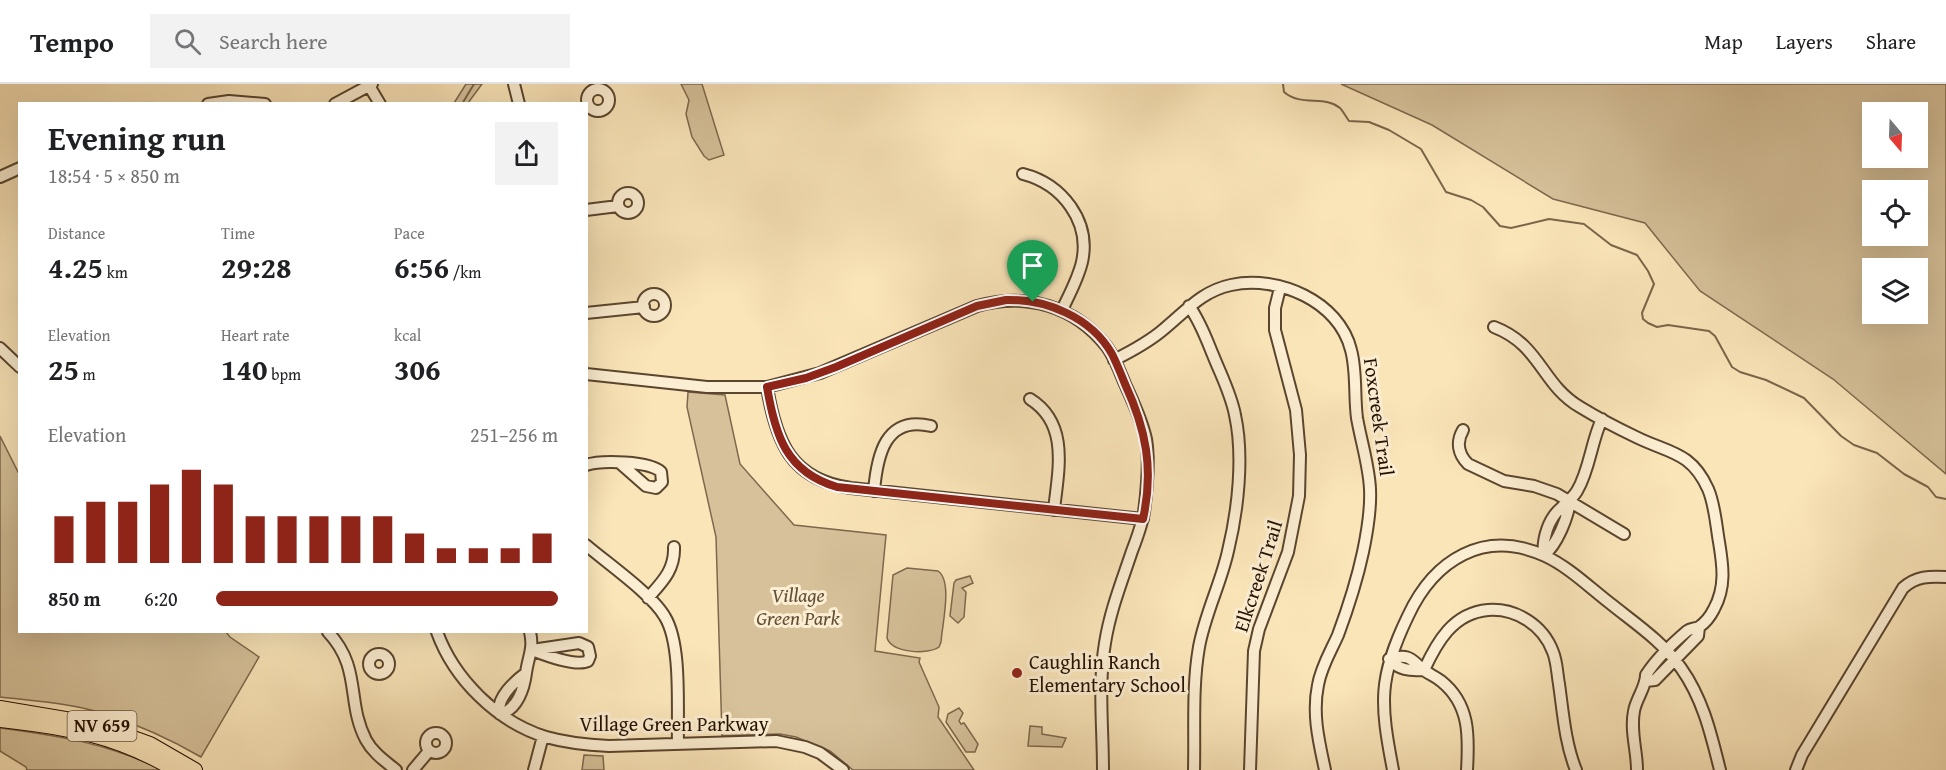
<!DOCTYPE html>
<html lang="en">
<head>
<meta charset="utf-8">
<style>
  body { margin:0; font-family:"Gentium Book Plus",serif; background:#f2f2f2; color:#202124; height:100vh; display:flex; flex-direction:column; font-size:22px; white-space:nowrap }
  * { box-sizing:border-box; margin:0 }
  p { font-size:20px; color:#757577 }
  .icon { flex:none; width:33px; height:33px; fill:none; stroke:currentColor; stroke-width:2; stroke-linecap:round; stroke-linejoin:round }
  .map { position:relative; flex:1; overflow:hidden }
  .side { position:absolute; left:18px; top:18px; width:570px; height:531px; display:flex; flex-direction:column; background:#fff; border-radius:0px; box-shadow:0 6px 24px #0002 }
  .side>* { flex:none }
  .needle { width:39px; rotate:161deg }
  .fabs { position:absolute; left:1862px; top:18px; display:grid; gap:12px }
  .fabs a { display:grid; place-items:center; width:66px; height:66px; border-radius:0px; background:#fff; box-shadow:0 6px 24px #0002; font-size:30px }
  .pin { position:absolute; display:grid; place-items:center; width:51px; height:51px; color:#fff; margin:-62px -26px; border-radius:50% 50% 50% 0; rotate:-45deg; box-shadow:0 0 6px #0007 }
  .pin .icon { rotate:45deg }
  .round { display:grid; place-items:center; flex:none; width:63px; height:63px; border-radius:0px; background:#f2f2f2 }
  .overview { display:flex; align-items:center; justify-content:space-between; height:102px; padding:0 30px }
  h1 { font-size:33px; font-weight:700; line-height:45px }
  .figures { display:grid; grid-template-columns:repeat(3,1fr); gap:9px; height:102px; padding:6px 30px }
  .figures div { display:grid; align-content:center }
  .figures b { font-size:30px; font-weight:700 }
  .figures small { font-size:16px; font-weight:400 }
  .figures p { font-size:16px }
  .chart { height:168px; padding:12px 30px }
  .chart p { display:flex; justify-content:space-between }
  .chart svg { width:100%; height:108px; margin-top:6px; stroke:#8f2418; stroke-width:6 }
  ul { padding:0 30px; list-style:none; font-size:20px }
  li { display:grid; grid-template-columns:96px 72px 1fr; align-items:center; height:45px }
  li i { height:15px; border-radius:8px; background:#8f2418 }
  header { display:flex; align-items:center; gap:36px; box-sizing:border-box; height:84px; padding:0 30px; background:#fff; border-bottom:2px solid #e0e0e0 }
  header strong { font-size:28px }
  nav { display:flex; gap:33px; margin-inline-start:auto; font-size:21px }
  .search { width:420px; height:54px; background:#f2f2f2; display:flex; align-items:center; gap:15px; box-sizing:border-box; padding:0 21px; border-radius:0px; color:#757577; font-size:22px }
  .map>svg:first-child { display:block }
  .green { fill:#d6c19a; stroke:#7e684d; stroke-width:1.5; fill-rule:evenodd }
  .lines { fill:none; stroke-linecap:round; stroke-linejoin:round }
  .stream { stroke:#7a6549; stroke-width:2 }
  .minor-casing { stroke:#5a452e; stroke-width:14 }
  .major-casing { stroke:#251000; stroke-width:16 }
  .minor { stroke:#fceed2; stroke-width:10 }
  .major { stroke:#fae5b9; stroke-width:14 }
  .route-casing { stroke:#fff; stroke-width:12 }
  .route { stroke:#8f2418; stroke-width:8 }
  .poi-dot { fill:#8f2418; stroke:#fceed2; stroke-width:2 }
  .labels { text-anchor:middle; stroke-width:6; stroke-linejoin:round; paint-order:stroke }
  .shield { fill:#fceed2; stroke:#66533f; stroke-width:1.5 }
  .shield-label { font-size:18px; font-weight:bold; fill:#251000 }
  .street-label { font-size:20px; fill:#251000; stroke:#fceed2 }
  .park-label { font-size:20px; font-style:italic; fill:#634e36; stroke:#fceed2 }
  .poi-label { font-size:20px; fill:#251000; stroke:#fceed2; text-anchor:start }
</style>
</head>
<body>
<header>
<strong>Tempo</strong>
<div class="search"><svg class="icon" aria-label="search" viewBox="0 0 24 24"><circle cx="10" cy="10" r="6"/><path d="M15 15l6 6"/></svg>Search here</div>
<nav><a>Map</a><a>Layers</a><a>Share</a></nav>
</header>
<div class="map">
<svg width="1946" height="686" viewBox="0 0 1946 686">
  <rect width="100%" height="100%" fill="#fae5b9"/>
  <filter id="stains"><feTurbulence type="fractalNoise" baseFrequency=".00333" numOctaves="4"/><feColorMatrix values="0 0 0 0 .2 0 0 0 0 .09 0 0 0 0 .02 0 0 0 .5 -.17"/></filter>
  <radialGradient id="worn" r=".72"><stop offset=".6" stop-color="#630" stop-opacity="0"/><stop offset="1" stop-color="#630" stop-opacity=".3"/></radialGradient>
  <path class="green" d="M466,0H482L468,19H454Z
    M681,0H702L724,71L709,76L704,72L692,53L686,30L689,16Z
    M1341,0H1946V390L1833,295L1700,207L1645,139L1553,115L1432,41ZM1872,28H1917V74H1872ZM1872,106H1917V152H1872ZM1872,184H1917V230H1872Z
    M688,308L725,311L740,380L794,441L886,451L875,567L920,574L919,578L939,623L938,633L974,686H853L830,667L796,653L780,650L722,652L716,453L687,323Z
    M0,352L19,390L20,548H226L230,553L259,573L201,673C170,655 139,641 105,630C72,619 34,617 0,613Z
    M907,484L938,487C953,497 942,541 941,558L939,563C928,571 892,569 887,554L893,491Z
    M970,492L973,499L962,504L966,508L964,533L958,539L950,532L954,499L956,496Z
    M959,624L963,629L959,637L961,640L964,639L978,660L975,668H966L946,638L948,630Z
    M1030,642L1042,643V650L1066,654L1062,663L1028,662Z
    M0,644C62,652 105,659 163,686H27L26,683L0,667Z
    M584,671L603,672L604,686H582Z"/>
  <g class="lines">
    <path class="stream" d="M1283,0L1284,8C1301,23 1325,11 1340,24C1343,27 1346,33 1349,37L1369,38L1389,46L1421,65L1446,108L1471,116L1483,123L1500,142L1511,144L1549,135L1584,140L1611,161L1637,171L1648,187L1654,200L1642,229L1643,235L1648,239L1657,243L1668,241L1709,247L1715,252L1732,283L1740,288L1766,296L1804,314L1841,352L1854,361L1877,369L1904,390L1928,403L1936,413L1946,415
      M462,20L474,0"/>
    <defs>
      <path id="minor" d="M368,0L380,20
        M514,0L519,20
        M587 16a11 11 0 1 1 22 0a11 11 0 1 1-22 0Z
        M208,20L229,17L265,20
        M335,20L372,0
        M1023,90C1062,100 1091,137 1082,178C1078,195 1069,211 1062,226
        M0,93L20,84
        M618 119a10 10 0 1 1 20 0a10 10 0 1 1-20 0Z
        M586,126L618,122
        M643 221a11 11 0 1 1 22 0a11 11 0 1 1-22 0Z
        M1189,222C1200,237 1206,254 1213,271C1221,291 1231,310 1235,331C1244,372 1238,426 1228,467C1221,499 1205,530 1199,563C1192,603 1195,645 1194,686
        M586,229L644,223
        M1494,243C1541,261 1541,300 1580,323C1598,334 1617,344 1636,353C1668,369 1691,367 1708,405C1715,421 1716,441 1719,458C1723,482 1726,503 1714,525C1711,531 1705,539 1699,543C1695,545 1691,544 1687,547C1673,559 1656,575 1646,591C1646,603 1636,615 1634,627C1630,647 1637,666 1637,686
        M0,264L20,283
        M1114,276C1132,267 1149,258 1164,245C1186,227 1202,207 1231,201C1278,191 1339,217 1351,266C1357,288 1354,312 1357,334C1361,357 1369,382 1370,405C1371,425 1367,449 1363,468C1357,496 1348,524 1338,551C1331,567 1321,583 1318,601C1312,630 1319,658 1325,686
        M586,290L707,303H767L820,289L977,222C1026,208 1075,222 1107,263C1115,274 1120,288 1125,300C1133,318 1142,336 1146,355C1150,378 1147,405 1144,428C1142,441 1137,454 1132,467C1122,497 1110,527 1105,559C1098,600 1103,644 1103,686
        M767,303C776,358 791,396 851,404L1143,435
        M1030,315C1070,340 1058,387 1054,426
        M1463,346C1456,358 1458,370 1468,380L1504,397L1534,402L1557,410L1624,450
        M586,381C601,376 650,377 661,388L662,398L656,404L646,402L621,380
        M874,407C877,372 885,331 931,342
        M586,461C607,479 653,511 665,533C682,561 677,626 678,660
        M1544,471C1542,456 1548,435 1561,424C1567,418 1572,415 1577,407C1590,385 1591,358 1602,335
        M1544,471C1557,461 1568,433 1570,417
        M648,514C662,498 675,486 674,463
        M328,548C362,584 346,618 366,656C373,669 385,677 396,686
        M437,548C454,595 497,638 546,653C567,659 588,661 609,662L776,657L805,663L820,669L843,686
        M579,559L588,563L590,572L588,577C576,583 545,571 532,566Z
        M369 580a10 10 0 1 1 20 0a10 10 0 1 1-20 0Z
        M1424,586C1437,558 1453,529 1488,526C1516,524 1543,541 1553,568C1557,578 1557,589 1559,600C1563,628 1565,659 1576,686
        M1424,586C1409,587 1399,586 1389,575C1411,569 1411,576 1425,587C1431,591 1436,593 1441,597C1470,620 1469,652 1467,686
        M526,589C515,597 495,615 500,630C517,626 524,605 526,589C528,573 534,565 530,548
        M1646,597L1655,596L1694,556L1698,552L1699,543
        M426 659a10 10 0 1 1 20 0a10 10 0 1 1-20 0Z
        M413,686L429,667
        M534,686L543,652
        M1250,686L1254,567L1259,545L1288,468L1299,412L1300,371L1296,326L1275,246V224L1280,204
        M1393,686C1380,619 1378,594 1408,532C1434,476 1484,444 1545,472C1569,483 1590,504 1611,520C1636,540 1663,558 1681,584C1703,615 1711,650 1720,686
        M1796,686L1802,671L1903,504C1916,492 1930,492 1946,493"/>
      <path id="major" d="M0,624L95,640L150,660L195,686
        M0,636C68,644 114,650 175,686"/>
    </defs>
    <use href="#minor" class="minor-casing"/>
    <use href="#major" class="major-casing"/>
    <use href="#minor" class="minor"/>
    <use href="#major" class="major"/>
  </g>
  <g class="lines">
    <defs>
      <path id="route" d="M1006,216C1046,215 1091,233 1112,270C1117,280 1121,290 1125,300C1146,345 1154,385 1143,435L837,403C786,388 775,351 767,303L806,294L836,283L977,222Z"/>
    </defs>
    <use href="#route" class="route-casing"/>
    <use href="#route" class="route"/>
  </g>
  <circle class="poi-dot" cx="1017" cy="589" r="6"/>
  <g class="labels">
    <rect class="shield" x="67.5" y="627" width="69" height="30" rx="4.5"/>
    <g class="shield-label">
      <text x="102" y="648">NV 659</text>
    </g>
    <g class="street-label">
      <text transform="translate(1379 333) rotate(82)" y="7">Foxcreek Trail</text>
      <text transform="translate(1258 492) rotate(-72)" y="7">Elkcreek Trail</text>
      <text x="674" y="647">Village Green Parkway</text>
    </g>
    <g class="park-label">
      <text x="798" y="518">Village<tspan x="798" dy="23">Green Park</tspan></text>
    </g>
    <g class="poi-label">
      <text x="1029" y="585">Caughlin Ranch<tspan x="1029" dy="23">Elementary School</tspan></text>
    </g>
  </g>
  <rect width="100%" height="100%" filter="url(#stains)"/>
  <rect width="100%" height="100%" fill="url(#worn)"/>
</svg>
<div class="fabs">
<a><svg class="needle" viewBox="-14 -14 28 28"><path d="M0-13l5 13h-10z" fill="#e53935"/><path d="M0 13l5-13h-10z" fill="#757577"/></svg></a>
<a><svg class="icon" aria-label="locate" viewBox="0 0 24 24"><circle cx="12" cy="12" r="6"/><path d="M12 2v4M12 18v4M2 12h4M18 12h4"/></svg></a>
<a><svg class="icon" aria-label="layers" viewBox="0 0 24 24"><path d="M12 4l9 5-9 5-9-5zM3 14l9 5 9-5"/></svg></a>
</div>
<div class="pin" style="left:1033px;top:218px;background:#1e9e55"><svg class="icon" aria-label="arrive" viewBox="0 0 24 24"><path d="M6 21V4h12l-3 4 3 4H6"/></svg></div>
<section class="side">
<div class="overview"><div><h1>Evening run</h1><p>18:54 · 5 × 850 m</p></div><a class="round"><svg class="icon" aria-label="share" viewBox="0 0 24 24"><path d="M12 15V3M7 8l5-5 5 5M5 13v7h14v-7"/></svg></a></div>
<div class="figures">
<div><p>Distance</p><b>4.25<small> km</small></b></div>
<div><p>Time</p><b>29:28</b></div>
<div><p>Pace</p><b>6:56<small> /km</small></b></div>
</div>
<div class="figures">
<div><p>Elevation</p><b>25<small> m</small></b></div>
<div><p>Heart rate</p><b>140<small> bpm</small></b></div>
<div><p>kcal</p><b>306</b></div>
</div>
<div class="chart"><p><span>Elevation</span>251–256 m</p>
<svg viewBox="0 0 160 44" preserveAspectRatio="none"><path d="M5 44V25M15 44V19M25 44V19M35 44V12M45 44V6M55 44V12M65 44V25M75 44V25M85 44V25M95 44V25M105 44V25M115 44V32M125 44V38M135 44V38M145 44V38M155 44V32"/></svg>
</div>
<ul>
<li><b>850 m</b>6:20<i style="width:100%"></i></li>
</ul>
</section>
</div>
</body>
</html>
